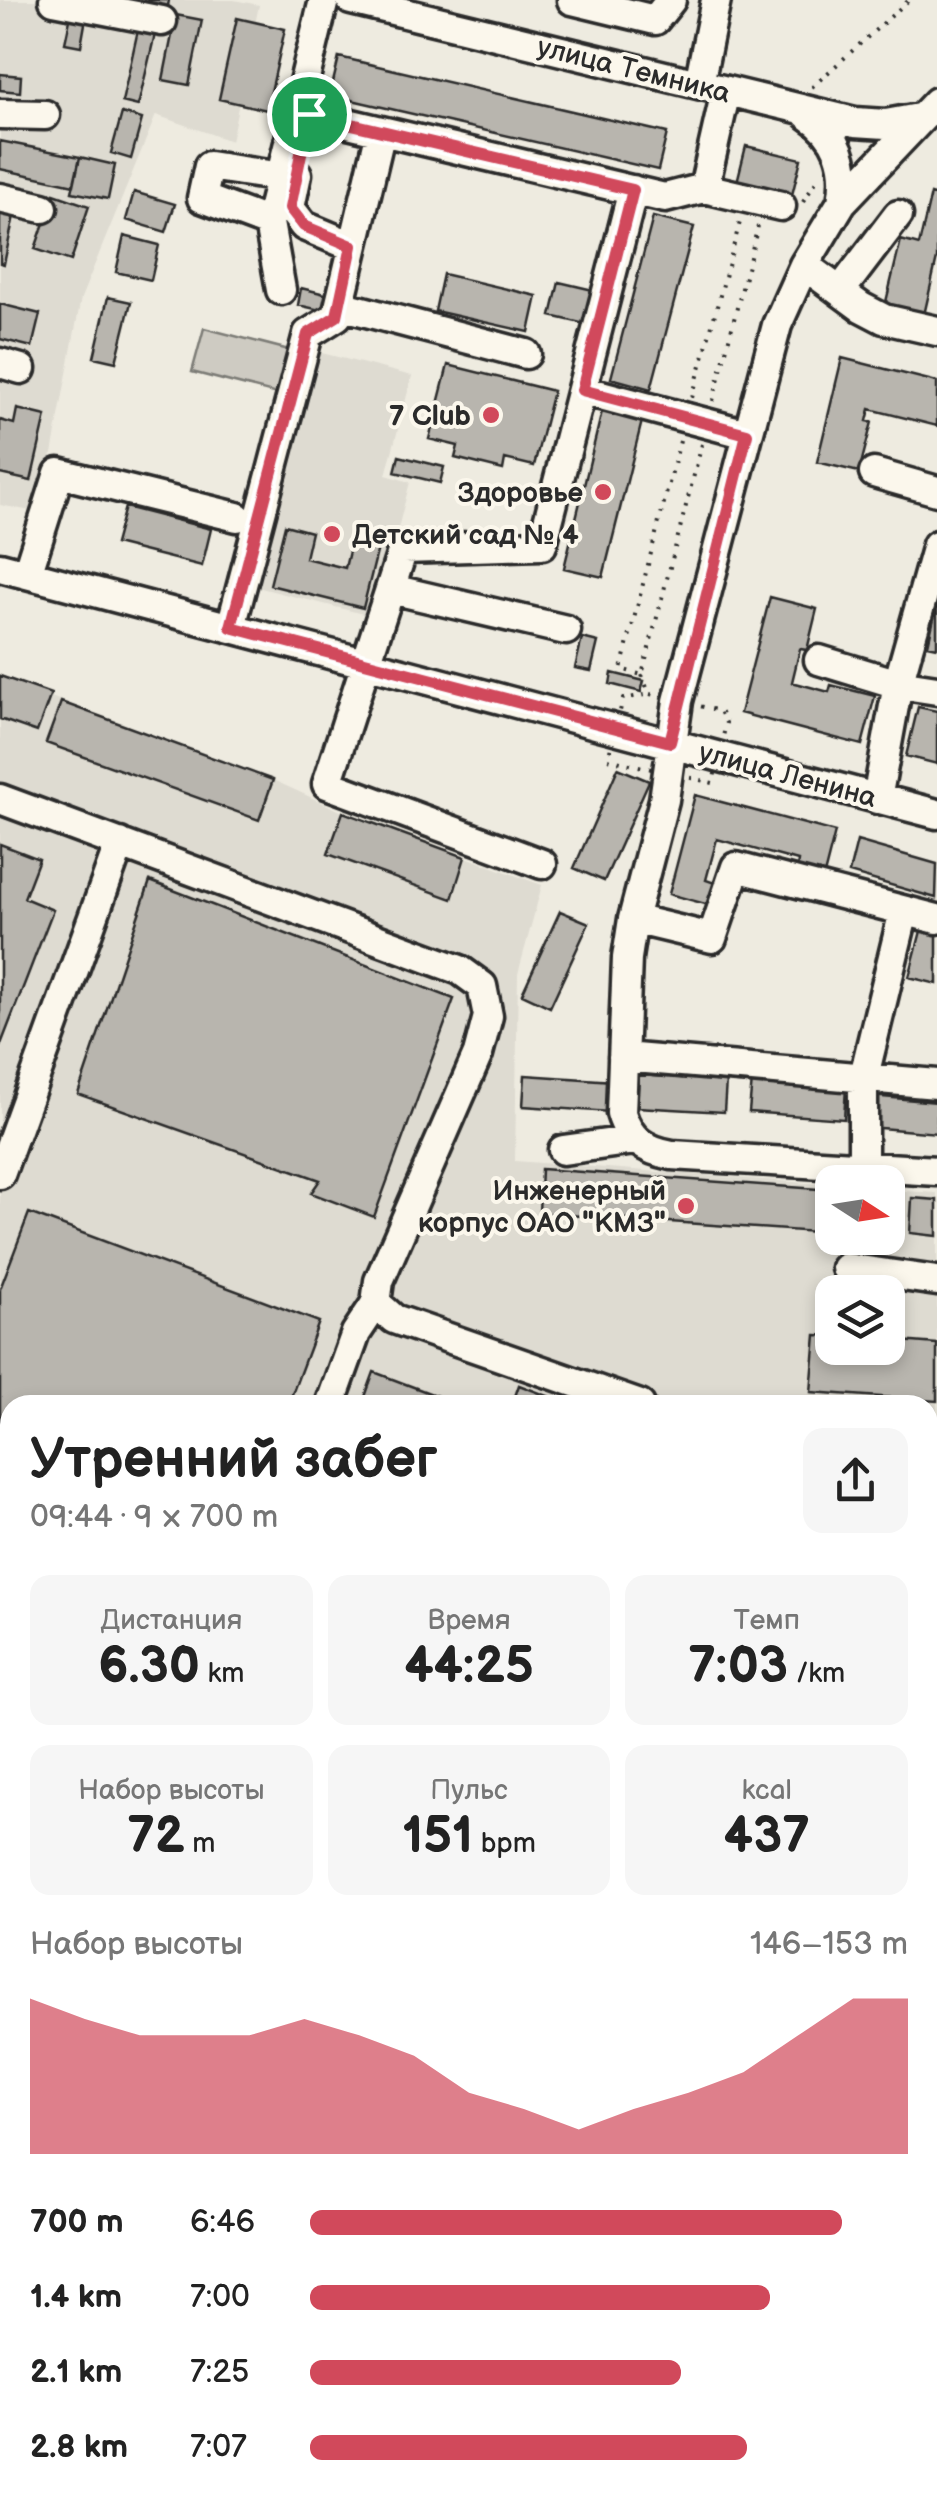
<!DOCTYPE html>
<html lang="ru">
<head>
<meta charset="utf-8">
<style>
  body { margin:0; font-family:"Balsamiq Sans",sans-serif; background:#f6f6f6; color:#222; height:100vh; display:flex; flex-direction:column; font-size:38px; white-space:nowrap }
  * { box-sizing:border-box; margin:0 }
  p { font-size:32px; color:#767676 }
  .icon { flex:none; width:55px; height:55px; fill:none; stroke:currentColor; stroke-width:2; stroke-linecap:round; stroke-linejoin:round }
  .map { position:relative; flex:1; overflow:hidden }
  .drawer { position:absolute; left:0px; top:1395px; width:938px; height:1112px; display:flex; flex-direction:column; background:#fff; border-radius:30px 30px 0 0; box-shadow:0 5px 15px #0003 }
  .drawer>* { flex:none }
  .needle { width:65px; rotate:102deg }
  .buttons { position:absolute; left:815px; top:1165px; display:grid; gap:20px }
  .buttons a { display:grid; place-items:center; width:90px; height:90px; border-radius:20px; background:#fff; box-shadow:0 5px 15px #0003; font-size:50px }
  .pin { position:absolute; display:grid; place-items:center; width:85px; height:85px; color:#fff; margin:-42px; border:5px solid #fff; border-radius:50%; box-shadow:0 2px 10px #0007 }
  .round { display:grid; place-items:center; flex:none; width:105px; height:105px; border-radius:20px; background:#f6f6f6 }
  .summary { display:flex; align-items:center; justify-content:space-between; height:170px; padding:0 30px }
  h1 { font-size:55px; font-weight:700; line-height:75px }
  .figures { display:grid; grid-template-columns:repeat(3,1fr); gap:15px; height:170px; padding:10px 30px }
  .figures div { display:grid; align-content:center; border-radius:20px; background:#f6f6f6; text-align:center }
  .figures b { font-size:50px; font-weight:700 }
  .figures small { font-size:28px; font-weight:400 }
  .figures p { font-size:28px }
  .chart { height:280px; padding:20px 30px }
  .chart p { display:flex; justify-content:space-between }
  .chart svg { width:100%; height:180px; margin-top:10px; fill:#d1495b; opacity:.7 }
  ul { padding:0 30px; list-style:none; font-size:32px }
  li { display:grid; grid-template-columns:160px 120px 1fr; align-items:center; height:75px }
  li i { height:25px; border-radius:12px; background:#d1495b }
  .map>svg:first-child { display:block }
  .built { fill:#dedbd1; fill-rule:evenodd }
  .green { fill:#cecbc2; stroke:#7c7b76; stroke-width:2.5 }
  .building { fill:#b8b5ae; stroke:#2b2b2b; stroke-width:2.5 }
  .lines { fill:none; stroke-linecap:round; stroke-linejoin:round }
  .minor-casing { stroke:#2b2b2b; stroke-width:35 }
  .path { stroke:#2b2b2b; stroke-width:4; stroke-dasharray:2.5 8; stroke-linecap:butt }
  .minor { stroke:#fbf7ec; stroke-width:28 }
  .rail { stroke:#2b2b2b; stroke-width:6; stroke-dasharray:15 8; stroke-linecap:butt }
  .route-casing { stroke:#fff; stroke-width:20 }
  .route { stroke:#d1495b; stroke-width:12 }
  .poi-dot { fill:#d1495b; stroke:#fbf7ec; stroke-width:4 }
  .labels { text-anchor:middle; stroke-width:8; stroke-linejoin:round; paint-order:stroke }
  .street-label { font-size:28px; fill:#2b2b2b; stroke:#fbf7ec }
  .poi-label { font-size:28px; font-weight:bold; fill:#2b2b2b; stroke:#fbf7ec; text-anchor:end }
</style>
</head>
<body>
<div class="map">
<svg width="937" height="2506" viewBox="0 0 937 2506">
  <rect width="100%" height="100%" fill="#eeebe0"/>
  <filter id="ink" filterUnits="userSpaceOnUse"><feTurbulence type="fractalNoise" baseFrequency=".01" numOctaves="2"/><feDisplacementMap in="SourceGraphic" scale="20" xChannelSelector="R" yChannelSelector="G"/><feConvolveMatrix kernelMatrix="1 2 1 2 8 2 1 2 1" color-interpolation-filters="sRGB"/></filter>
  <g filter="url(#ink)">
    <path class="built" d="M0,0H234L259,5L231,141L156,115L81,298L41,513L0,505Z
      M314,351L412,376L386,475L410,482L375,617L253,586Z
      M0,678L273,780L343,812L542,885L518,974L515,1161L832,1185V1238H888V1190L937,1193V2506H540L526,2498H928V1405H10V2178L0,2171ZM832,1292H888V1348H832Z"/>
    <path class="green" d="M204,328L289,350L277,394L192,372Z"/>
    <path class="building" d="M114,0H169L167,12Z
      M71,15L86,18L81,46L65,43Z
      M176,15L202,20L189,85L163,80Z
      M237,18L285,29L267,110L219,99Z
      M138,30L155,34L138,106L122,102Z
      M339,57L667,133L658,170L330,95Z
      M0,74L21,76L20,92L0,90Z
      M122,113L142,119L131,159L111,153Z
      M0,141L80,157L74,185L0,169Z
      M746,146L801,159L792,195L737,182Z
      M80,157L115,165L108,199L72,192Z
      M134,192L175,204L166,232L126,220Z
      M54,194L89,206L71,261L35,249Z
      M931,194L937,196V258L924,315L885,306L901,240L919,245Z
      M0,208L15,211L4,264L0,263Z
      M653,217L694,227L651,389L611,378Z
      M124,236L159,245L151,280L116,272Z
      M443,274L537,296L529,332L435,311Z
      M559,282L593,290L585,324L551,316Z
      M301,288L333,296L329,312L298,305Z
      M108,297L131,302L116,362L94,357Z
      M0,304L40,314L32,347L0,339Z
      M842,358L937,382V426L870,409L867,421L872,422L859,472L817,462Z
      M448,365L553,391L534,466L505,459L503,470L455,458L458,446L429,439Z
      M603,407L643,417L603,577L564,568Z
      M17,409L46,416L31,481L0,474V420L14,424Z
      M399,456L444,467L440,483L395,472Z
      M125,507L211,529L202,566L115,544Z
      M285,525L311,532L305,558L345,568L354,530L381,536L363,608L270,585Z
      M770,597L817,609L807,650L800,649L792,682L829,692L831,685L875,696L862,745L740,713Z
      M937,605V647L928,645Z
      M582,638L598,642L591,671L575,668Z
      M612,673L644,681L641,692L610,684Z
      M0,676L51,694L37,732L0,719Z
      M61,702L273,780L259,820L46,743Z
      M918,707L937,711V764L906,756Z
      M618,768L649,781L604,881L574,868Z
      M695,795L835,832L824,875L797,868L798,861L717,839L706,880L715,883L709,905L669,894Z
      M343,812L465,857L452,899L328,854Z
      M857,841L937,864L936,898L849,873Z
      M0,844L39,859L24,898L53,910L0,1047Z
      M150,881L454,999L374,1217L311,1193L320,1180L78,1094Z
      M560,911L589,923L550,1007L522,994Z
      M922,927L937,931V984L909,977Z
      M525,1075L613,1081L610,1112L523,1106Z
      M639,1075L726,1081L724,1112L637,1107Z
      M752,1080L846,1087L844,1119L749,1112Z
      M871,1096L937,1102V1133L869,1127Z
      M541,1169L832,1190L830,1233L539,1213Z
      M912,1198L937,1200V1236L910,1233Z
      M29,1213L319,1322L288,1405H10V1507L0,1503V1289Z
      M816,1335L832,1336V1348H888V1340L937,1344V1401L811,1392Z
      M374,1372L461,1405H362Z
      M519,1385L571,1405H512Z
      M928,1475L937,1477V1519L928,1517Z
      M0,1563L10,1567V1616L0,1613Z
      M0,1724L10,1728V1889L0,1915Z
      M928,2077L937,2081V2313L928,2309Z"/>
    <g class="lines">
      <defs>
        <path id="minor" d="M54,0L162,21
          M324,0L297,111L665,198L704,188L726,91
          M351,0L855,122L886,124L919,118
          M572,0L655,20L671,0
          M699,84L716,0
          M937,102L842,202L804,265L777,325L678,701L664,800L633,919L627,958L621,1113C629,1140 645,1150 672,1155L937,1171
          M0,114L45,115
          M807,114C839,135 849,165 842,202
          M297,174L290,208L304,226L352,246
          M704,188L781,206
          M0,198L43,208
          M269,223L202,198L209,166L281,177
          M804,265L861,307L884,319L937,331
          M281,290L269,223L297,111
          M841,290L898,215
          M340,305L526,354
          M0,363L21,369
          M582,390L747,434
          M874,473L937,491
          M937,545L898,684L937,690
          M0,567L937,814
          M27,574L59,473L237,517
          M391,589L566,630
          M231,627L308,334L337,316L381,131
          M819,660L898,684L877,799
          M0,799L460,970L482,986L488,1016L478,1054L379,1281L376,1303L394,1319L640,1405
          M542,864L327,784L403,549L542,545L633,190
          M633,919L712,938L736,867L937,919
          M623,1057L937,1084
          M563,1150L635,1140
          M863,1166V1080L904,911
          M0,1174L120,843
          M846,1268L937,1281
          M330,1405L356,1333L376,1303
          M928,1582L937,1588
          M0,1686L10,1690
          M928,1730L937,1703
          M0,1920L10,1900
          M0,2159L10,2166
          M570,2498L585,2506
          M600,2506L618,2498"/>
      </defs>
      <use href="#minor" class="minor-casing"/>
      <path class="path" d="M812,87L909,0
        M803,202L819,177
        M692,398L740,222
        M713,401L758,226
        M680,441L621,669L642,675L702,444
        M642,675L649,693
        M650,694L720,711L726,723L713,783L608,759L623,699Z
        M0,2288L10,2297
        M316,2498L326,2503L327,2506"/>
      <use href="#minor" class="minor"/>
      <path class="rail" d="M0,2023L10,2029
        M928,2458L937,2457"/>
    </g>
  </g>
  <g class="lines" filter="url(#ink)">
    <defs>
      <path id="route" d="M309,114L633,190L582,390L747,434L670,742L231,627L308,334L337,316L352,246L304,226L290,208Z"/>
    </defs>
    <use href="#route" class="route-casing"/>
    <use href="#route" class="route"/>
  </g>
  <g class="poi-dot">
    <circle cx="491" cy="415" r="10"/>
    <circle cx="603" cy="492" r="10"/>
    <circle cx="332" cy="534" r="10"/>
    <circle cx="686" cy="1206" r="10"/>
  </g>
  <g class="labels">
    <g class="street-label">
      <text transform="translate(634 69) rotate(14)" y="10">улица Темника</text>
      <text transform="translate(788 774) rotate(15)" y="10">улица Ленина</text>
    </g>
    <g class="poi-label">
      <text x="471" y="425">7 Club</text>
      <text x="583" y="502">Здоровье</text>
      <text x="352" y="544" text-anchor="start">Детский сад № 4</text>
      <text x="666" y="1200">Инженерный<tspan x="666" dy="32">корпус ОАО "КМЗ"</tspan></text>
    </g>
  </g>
</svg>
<div class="buttons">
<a><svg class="needle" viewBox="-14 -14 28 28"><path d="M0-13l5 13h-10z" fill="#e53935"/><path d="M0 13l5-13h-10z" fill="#767676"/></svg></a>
<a><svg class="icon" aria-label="layers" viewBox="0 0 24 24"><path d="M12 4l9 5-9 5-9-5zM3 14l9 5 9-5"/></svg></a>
</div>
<div class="pin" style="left:309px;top:114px;background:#1e9e55"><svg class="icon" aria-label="arrive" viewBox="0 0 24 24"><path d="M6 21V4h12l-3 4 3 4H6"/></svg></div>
<section class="drawer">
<div class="summary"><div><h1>Утренний забег</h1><p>09:44 · 9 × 700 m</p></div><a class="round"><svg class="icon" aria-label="share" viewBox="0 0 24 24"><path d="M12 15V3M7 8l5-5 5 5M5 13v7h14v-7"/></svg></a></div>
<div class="figures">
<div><p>Дистанция</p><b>6.30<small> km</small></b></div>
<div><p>Время</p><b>44:25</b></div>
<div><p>Темп</p><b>7:03<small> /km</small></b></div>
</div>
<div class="figures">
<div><p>Набор высоты</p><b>72<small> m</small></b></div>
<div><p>Пульс</p><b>151<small> bpm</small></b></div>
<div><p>kcal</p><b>437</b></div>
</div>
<div class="chart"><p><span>Набор высоты</span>146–153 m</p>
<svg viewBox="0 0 160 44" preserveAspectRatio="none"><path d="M0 44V6L10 11L20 15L30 15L40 15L50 11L60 15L70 20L80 29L90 33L100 38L110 33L120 29L130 24L140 15L150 6L160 6V44z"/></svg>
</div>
<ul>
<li><b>700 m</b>6:46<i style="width:89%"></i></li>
<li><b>1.4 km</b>7:00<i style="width:77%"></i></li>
<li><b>2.1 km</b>7:25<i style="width:62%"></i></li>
<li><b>2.8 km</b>7:07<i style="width:73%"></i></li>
</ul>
</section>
</div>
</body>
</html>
